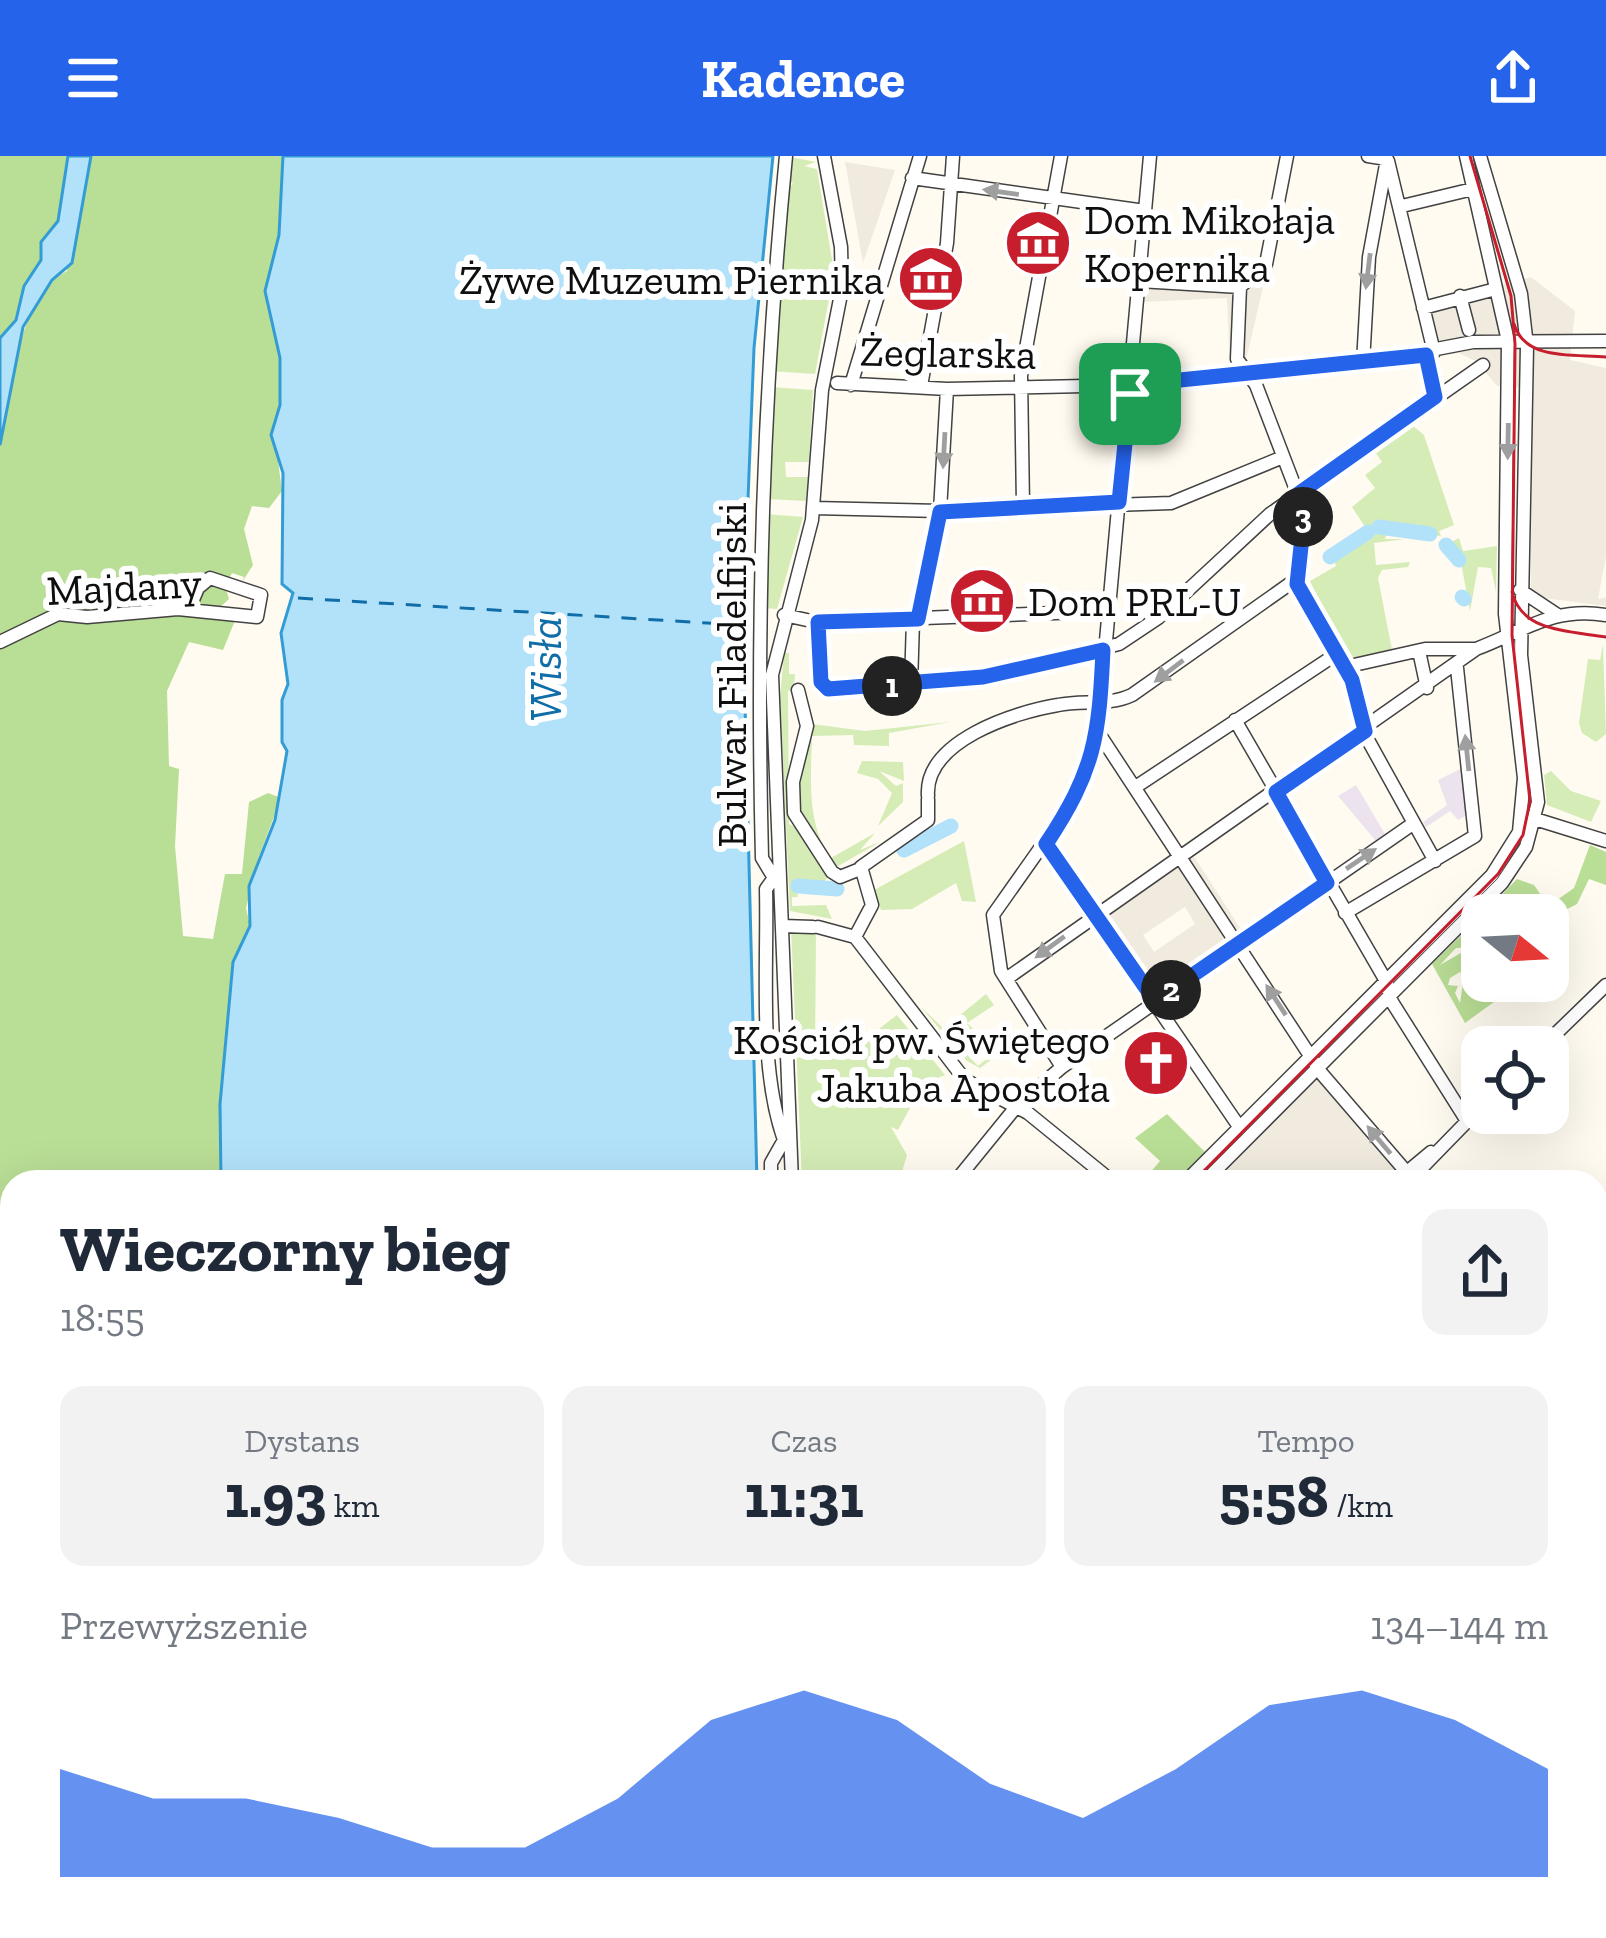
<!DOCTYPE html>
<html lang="pl">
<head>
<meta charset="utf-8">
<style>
  body { margin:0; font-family:"Zilla Slab",serif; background:#f2f2f3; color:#1f2937; height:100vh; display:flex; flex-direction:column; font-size:45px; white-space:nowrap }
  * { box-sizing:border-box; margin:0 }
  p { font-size:39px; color:#747a83 }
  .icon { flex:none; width:66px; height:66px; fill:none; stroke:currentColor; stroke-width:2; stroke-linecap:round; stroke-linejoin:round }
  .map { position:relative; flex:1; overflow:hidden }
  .drawer { position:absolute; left:0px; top:1014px; width:1608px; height:768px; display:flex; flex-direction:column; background:#fff; border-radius:36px 36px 0 0; box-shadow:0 12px 48px #0002 }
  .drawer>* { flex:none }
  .needle { width:78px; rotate:108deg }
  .tools { position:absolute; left:1461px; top:738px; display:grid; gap:24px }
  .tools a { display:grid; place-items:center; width:108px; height:108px; border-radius:24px; background:#fff; box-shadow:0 12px 48px #0002; font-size:60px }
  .pin { position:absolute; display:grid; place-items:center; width:102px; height:102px; color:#fff; margin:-51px; border-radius:24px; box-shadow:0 6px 18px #0006 }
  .km { position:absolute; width:60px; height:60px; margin:-30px; border-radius:50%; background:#222; color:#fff; font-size:33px; line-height:60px; text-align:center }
  .round { display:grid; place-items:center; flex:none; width:126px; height:126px; border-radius:24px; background:#f2f2f3 }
  .summary { display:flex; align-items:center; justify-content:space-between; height:204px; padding:0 60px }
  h1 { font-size:66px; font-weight:700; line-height:90px }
  .figures { display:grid; grid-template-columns:repeat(3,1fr); gap:18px; height:204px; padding:12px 60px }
  .figures div { display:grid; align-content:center; border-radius:24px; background:#f2f2f3; text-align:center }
  .figures b { font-size:60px; font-weight:700 }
  .figures small { font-size:33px; font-weight:400 }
  .figures p { font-size:33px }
  .chart { height:336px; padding:24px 60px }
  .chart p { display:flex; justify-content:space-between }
  .chart svg { width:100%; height:216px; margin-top:12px; fill:#2563eb; opacity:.7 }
  header { display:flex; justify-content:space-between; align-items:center; height:156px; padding:0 60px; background:#2563eb; color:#fff; font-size:54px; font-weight:700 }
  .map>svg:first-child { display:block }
  .industrial { fill:#ece3ee }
  .green { fill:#d5ecb7 }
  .forest { fill:#b9de95 }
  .plaza { fill:#f0ebde; fill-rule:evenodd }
  .water { fill:#b2e2fa; stroke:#349cd5; stroke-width:3 }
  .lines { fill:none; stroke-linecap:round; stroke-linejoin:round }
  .river { stroke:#b2e2fa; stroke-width:15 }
  .ferry { stroke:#106da8; stroke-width:3; stroke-dasharray:15 12; stroke-linecap:butt }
  .minor-casing { stroke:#424242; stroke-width:15 }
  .major-casing { stroke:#202020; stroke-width:20 }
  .minor { stroke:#fff; stroke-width:12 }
  .major { stroke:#ffd160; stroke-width:16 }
  .tram { stroke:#c71e2e; stroke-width:3 }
  .rail-casing { stroke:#c71e2e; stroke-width:8 }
  .rail { stroke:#fff; stroke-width:3; stroke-dasharray:9; stroke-linecap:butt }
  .oneway { fill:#9f9f9f }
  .route-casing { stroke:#fff; stroke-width:24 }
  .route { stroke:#2563eb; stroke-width:15 }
  .labels { text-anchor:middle; stroke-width:12; stroke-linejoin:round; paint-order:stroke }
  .poi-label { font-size:42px; fill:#0f0f0f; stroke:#fff; text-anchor:start }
  .street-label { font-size:42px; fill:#0f0f0f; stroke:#fff }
  .water-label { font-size:45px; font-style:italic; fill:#106da8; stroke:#fff }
</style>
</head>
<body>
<header><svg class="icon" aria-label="menu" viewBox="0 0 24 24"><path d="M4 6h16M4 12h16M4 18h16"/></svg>Kadence<svg class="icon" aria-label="share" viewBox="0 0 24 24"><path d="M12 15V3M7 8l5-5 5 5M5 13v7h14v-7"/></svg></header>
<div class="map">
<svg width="1606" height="1782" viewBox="0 0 1606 1782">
  <rect width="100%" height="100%" fill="#fffbf0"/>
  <path class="industrial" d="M1464,611L1467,659L1458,664L1450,655L1426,671L1423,666L1447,649L1438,624Z
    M1356,629L1385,678L1376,685L1338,640Z
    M1089,1770H1170L1166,1782H1090Z"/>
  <path class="green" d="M790,1L816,6L804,10L817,13L834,116L815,218L769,215L787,35L793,27L788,26Z
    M771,231L813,234L809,306H785L786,321H808L806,345L766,343Z
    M1407,265L1424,279L1454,369L1439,375L1441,380L1387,377L1385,383H1405L1374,387L1376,409L1410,406L1408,411L1382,414L1378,422L1392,494L1347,503L1310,425L1336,410L1333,402L1369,377L1352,351L1375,332L1365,319L1382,306L1371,290Z
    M765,358L803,361L777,453L763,452Z
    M1459,382L1463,395L1497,390L1496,436L1491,412L1478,411L1470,455L1460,401L1447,388Z
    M1603,488L1606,578L1596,586L1582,577L1579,567L1588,503L1600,504Z
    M784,497H789V518H795L794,533L788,535L789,668L797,672L829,720L823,727L833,725L837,730L796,725L798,741H792V750L826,749L832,763L790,755L780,542Z
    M950,566L889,577V590L854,589L853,579L812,580C811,618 806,669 831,702L875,677L860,694L880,686L833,713C790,647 792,643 812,568L865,575Z
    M862,605L903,606L904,625L879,615L896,630L903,627V646L878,670L892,637L878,623L857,617Z
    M1551,615L1571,635L1601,645L1591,666L1547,649L1544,619Z
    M964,685L976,746L962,745L956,727L912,753L881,754L874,734Z
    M791,772L816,773L815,901L849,896L897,859L945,919L926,927V936L915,943L898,974L891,971L907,999L899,1026H802Z
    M986,838L994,849L967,867L999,898L980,912L967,905L920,850L944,873L951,872L949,879L978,910L988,902L969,882L973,878L964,867L959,870L954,864Z
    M1276,1770H1360L1356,1782H1268Z"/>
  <path class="forest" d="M0,0H68L58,65L41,85V104L24,130L16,164L0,182Z
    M91,0H283L279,79L265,134L280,202V249L273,267L282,335L269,352L252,350L244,373L253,409L242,426L244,421L232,417L225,430L229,443L218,453L236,462L223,494L189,486L167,535L169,610L179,613L175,690L183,780L213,783L225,718H242L249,646L268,637L281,642L258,703L246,752L250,770L233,806L220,948L221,1026H12V1518L0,1517V289C14,238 14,143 67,115Z
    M1590,689L1606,696V729L1589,723L1577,748L1548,763V759H1482L1517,723L1534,729L1543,742L1557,744L1574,732Z
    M1482,759V778L1472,772L1479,791L1456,792L1440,809L1466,794L1480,812L1476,821L1460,816L1450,822L1448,829L1458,830L1455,837L1460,847L1463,827L1491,825L1505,838L1465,867L1432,808Z
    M1167,958L1205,996L1175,1026H1142L1160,1005L1135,982Z
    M0,1538H12V1770H278L275,1782H0Z"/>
  <path class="plaza" d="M845,6L895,14L863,107Z
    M1134,103L1145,104L1151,114H1255L1269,106L1245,208L1259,224L1121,234ZM1227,142L1230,212L1138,222L1136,215L1144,210L1138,200L1143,146Z
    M1531,121L1575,155L1570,204L1606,212V400L1598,443L1606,441V450L1543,442L1531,433L1532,232L1497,230L1477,206L1459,197L1428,202L1420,149Z
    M1174,698L1195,702L1242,775L1238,800L1166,850L1143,845L1093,771L1099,748ZM1185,751L1195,768L1154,796L1143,779Z
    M1312,897L1416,1023L1413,1026H1181Z"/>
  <path class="water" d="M68,0H91L72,107L52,124L23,171L0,289V182L16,164L24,130L41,104V86L58,65Z
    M283,0H773L754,192L743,469L757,1026H221L220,948L233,806L250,770L249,730L275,664L287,595L282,586V544L288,528L281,477L293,437L282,428L283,317L271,279L280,249V202L265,135L279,79Z
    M289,1770H793V1782H289Z"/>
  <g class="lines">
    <path class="river" d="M1379,371L1430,378
      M1446,389L1459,404
      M1330,401L1368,376
      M1462,441L1464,443
      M904,694L951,670
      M798,730L837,733"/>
    <path class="ferry" d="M298,442L740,469"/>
    <defs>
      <path id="minor" d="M1368,0L1387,3
        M1388,5L1434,196
        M912,22L1145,55
        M1402,50L1473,33
        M1139,125L1240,131L1266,108L1287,0
        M1240,131L1237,203L1256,229L1303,352L1297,427L1324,483L1352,524L1368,584L1435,705
        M1460,140L1469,174
        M1423,152L1492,134
        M1426,199L1435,241
        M1363,207L1369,101L1387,3
        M837,227L947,233L1131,229L1363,207L1473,186L1606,185
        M851,229L920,0
        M921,230L947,87L953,0
        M1023,350L1021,220L1061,0
        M814,352L940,355L1171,347L1283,301
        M1520,434L1556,458
        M784,459L807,464
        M918,463L940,355L947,233
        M817,466L1107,455
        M818,466L822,527L829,533L992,520L1119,488L1158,462L1270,358L1483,209
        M0,486L58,458L87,461L178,453L257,461L261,439L210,422L198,432L189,453
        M1419,495L1427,532
        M1345,511L1425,493H1476
        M911,529L913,464
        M798,534L807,570L793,626L794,657L832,716L840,721L860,713
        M1235,564L1386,825L1392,846L1467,965
        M1098,576L1322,918L1415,1026
        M1137,630L1335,499
        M928,640C924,585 1015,556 1058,549C1083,544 1109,550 1132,539L1298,422
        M1535,663L1606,685
        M1046,688L1240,972
        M1345,757L1475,680L1457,512
        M782,770L813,771
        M818,771L855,781L965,924L1028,957L1113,1026
        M855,781L872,749L861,711L928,664V643
        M1006,823L1476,493C1524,475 1553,450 1606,459
        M1542,891L1606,829
        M1062,911L1001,815L993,759L1077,640L1096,595L1150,0
        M771,1026V1007L784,984C758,910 768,813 766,733L774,722L762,702C756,467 763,234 786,0
        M792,1026L772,519L812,364L822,234L842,133L841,91L824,0
        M955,1026L1016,951L1062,911L1414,667
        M1185,1026L1492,719L1519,676L1524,622L1505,458L1508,185L1466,0
        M1204,1026L1502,727L1526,691L1538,646L1521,499L1527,190L1521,138L1480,0
        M1395,1026L1431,996
        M1408,1026L1482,950
        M1596,1116L1606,1121
        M1596,1203L1606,1189
        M1596,1554L1606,1563
        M1596,1661L1606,1669
        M1596,1694L1606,1701
        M1006,1770L1007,1782
        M1542,1770L1558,1782
        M1360,1782L1365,1770
        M1386,1782L1387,1770
        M1601,1782L1606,1776"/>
      <path id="major" d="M1596,1383L1606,1379
        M1596,1426L1606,1418
        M854,1770L855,1782
        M871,1770L872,1782"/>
    </defs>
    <use href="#minor" class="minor-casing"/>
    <use href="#major" class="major-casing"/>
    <use href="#minor" class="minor"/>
    <use href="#major" class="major"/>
    <path class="tram" d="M1514,168C1525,205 1574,198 1606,201
      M1512,436C1522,477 1571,475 1606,481
      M1193,1026L1498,718L1523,679L1530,645L1512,479L1515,188L1511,140L1470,0
      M865,1770V1782"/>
    <defs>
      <path id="rail" d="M0,1532L12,1533
        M1596,1619L1606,1627"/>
    </defs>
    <use href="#rail" class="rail-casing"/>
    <use href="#rail" class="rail"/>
  </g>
  <defs><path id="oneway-solid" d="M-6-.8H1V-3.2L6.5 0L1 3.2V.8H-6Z" transform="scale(3)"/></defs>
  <g class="oneway">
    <use href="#oneway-solid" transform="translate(1001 36) rotate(-172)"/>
    <use href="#oneway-solid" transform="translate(1368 115) rotate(97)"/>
    <use href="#oneway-solid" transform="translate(1508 285) rotate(91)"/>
    <use href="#oneway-solid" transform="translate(944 294) rotate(93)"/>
    <use href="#oneway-solid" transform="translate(1169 515) rotate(143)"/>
    <use href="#oneway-solid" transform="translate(1467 597) rotate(-96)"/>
    <use href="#oneway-solid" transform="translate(1361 703) rotate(-34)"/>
    <use href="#oneway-solid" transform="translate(1050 791) rotate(144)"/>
    <use href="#oneway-solid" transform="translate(1276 844) rotate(-123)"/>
    <use href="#oneway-solid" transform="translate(1379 984) rotate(-130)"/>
  </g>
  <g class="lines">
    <defs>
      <path id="route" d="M1426,199L1435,241L1298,338L1304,362L1297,428L1352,524L1365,575L1276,636L1327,727L1155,845L1046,688C1095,614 1099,581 1103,494L983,521L828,533L821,526L818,466L918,463L940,356L1119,346L1131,229Z"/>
    </defs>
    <use href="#route" class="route-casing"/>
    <use href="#route" class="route"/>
  </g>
  <defs>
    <symbol id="museum-disc" viewBox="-11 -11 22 22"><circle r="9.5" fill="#c71e2e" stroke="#fff"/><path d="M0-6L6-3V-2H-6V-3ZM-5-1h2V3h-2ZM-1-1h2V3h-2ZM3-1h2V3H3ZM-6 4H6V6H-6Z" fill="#fff"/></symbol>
    <symbol id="church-disc" viewBox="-11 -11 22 22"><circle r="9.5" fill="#c71e2e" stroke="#fff"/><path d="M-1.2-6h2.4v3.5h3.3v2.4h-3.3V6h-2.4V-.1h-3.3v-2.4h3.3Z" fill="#fff"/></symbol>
  </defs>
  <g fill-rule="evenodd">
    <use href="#museum-disc" x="1000" y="49" width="76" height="76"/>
    <use href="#museum-disc" x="893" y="85" width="76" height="76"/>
    <use href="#museum-disc" x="944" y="407" width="76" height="76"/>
    <use href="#church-disc" x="1118" y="869" width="76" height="76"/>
  </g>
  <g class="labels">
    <g class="poi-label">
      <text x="1084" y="78">Dom Mikołaja<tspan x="1084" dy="48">Kopernika</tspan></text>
      <text x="884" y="138" text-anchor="end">Żywe Muzeum Piernika</text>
      <text x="1028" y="460">Dom PRL-U</text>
      <text x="1110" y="898" text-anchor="end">Kościół pw. Świętego<tspan x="1110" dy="48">Jakuba Apostoła</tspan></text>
    </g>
    <g class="street-label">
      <text transform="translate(948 196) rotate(1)" y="15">Żeglarska</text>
      <text transform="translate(124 430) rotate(-3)" y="15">Majdany</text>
      <text transform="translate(731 519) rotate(-90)" y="15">Bulwar Filadelfijski</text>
    </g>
    <g class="water-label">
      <text transform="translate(545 513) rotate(-90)" y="16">Wisła</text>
    </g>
  </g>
</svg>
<div class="tools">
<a><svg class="needle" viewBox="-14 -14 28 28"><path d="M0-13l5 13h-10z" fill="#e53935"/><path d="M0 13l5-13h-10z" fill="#747a83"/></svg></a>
<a><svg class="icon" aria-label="locate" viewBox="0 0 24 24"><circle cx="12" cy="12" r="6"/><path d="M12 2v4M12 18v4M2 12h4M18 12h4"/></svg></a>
</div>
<div class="pin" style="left:1130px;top:238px;background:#1e9e55"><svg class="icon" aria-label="arrive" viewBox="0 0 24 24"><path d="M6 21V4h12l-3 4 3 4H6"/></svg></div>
<b class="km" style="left:892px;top:530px">1</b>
<b class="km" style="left:1171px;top:834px">2</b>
<b class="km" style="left:1303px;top:361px">3</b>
<section class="drawer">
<div class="summary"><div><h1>Wieczorny bieg</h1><p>18:55</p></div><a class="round"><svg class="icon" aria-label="share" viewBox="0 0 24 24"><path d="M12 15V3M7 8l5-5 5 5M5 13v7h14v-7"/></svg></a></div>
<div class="figures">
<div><p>Dystans</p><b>1.93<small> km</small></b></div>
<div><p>Czas</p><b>11:31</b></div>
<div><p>Tempo</p><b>5:58<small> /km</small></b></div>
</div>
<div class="chart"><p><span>Przewyższenie</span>134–144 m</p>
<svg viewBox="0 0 160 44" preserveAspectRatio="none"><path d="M0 44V22L10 28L20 28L30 32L40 38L50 38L60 28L70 12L80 6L90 12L100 25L110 32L120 22L130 9L140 6L150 12L160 22V44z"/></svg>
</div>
</section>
</div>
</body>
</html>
